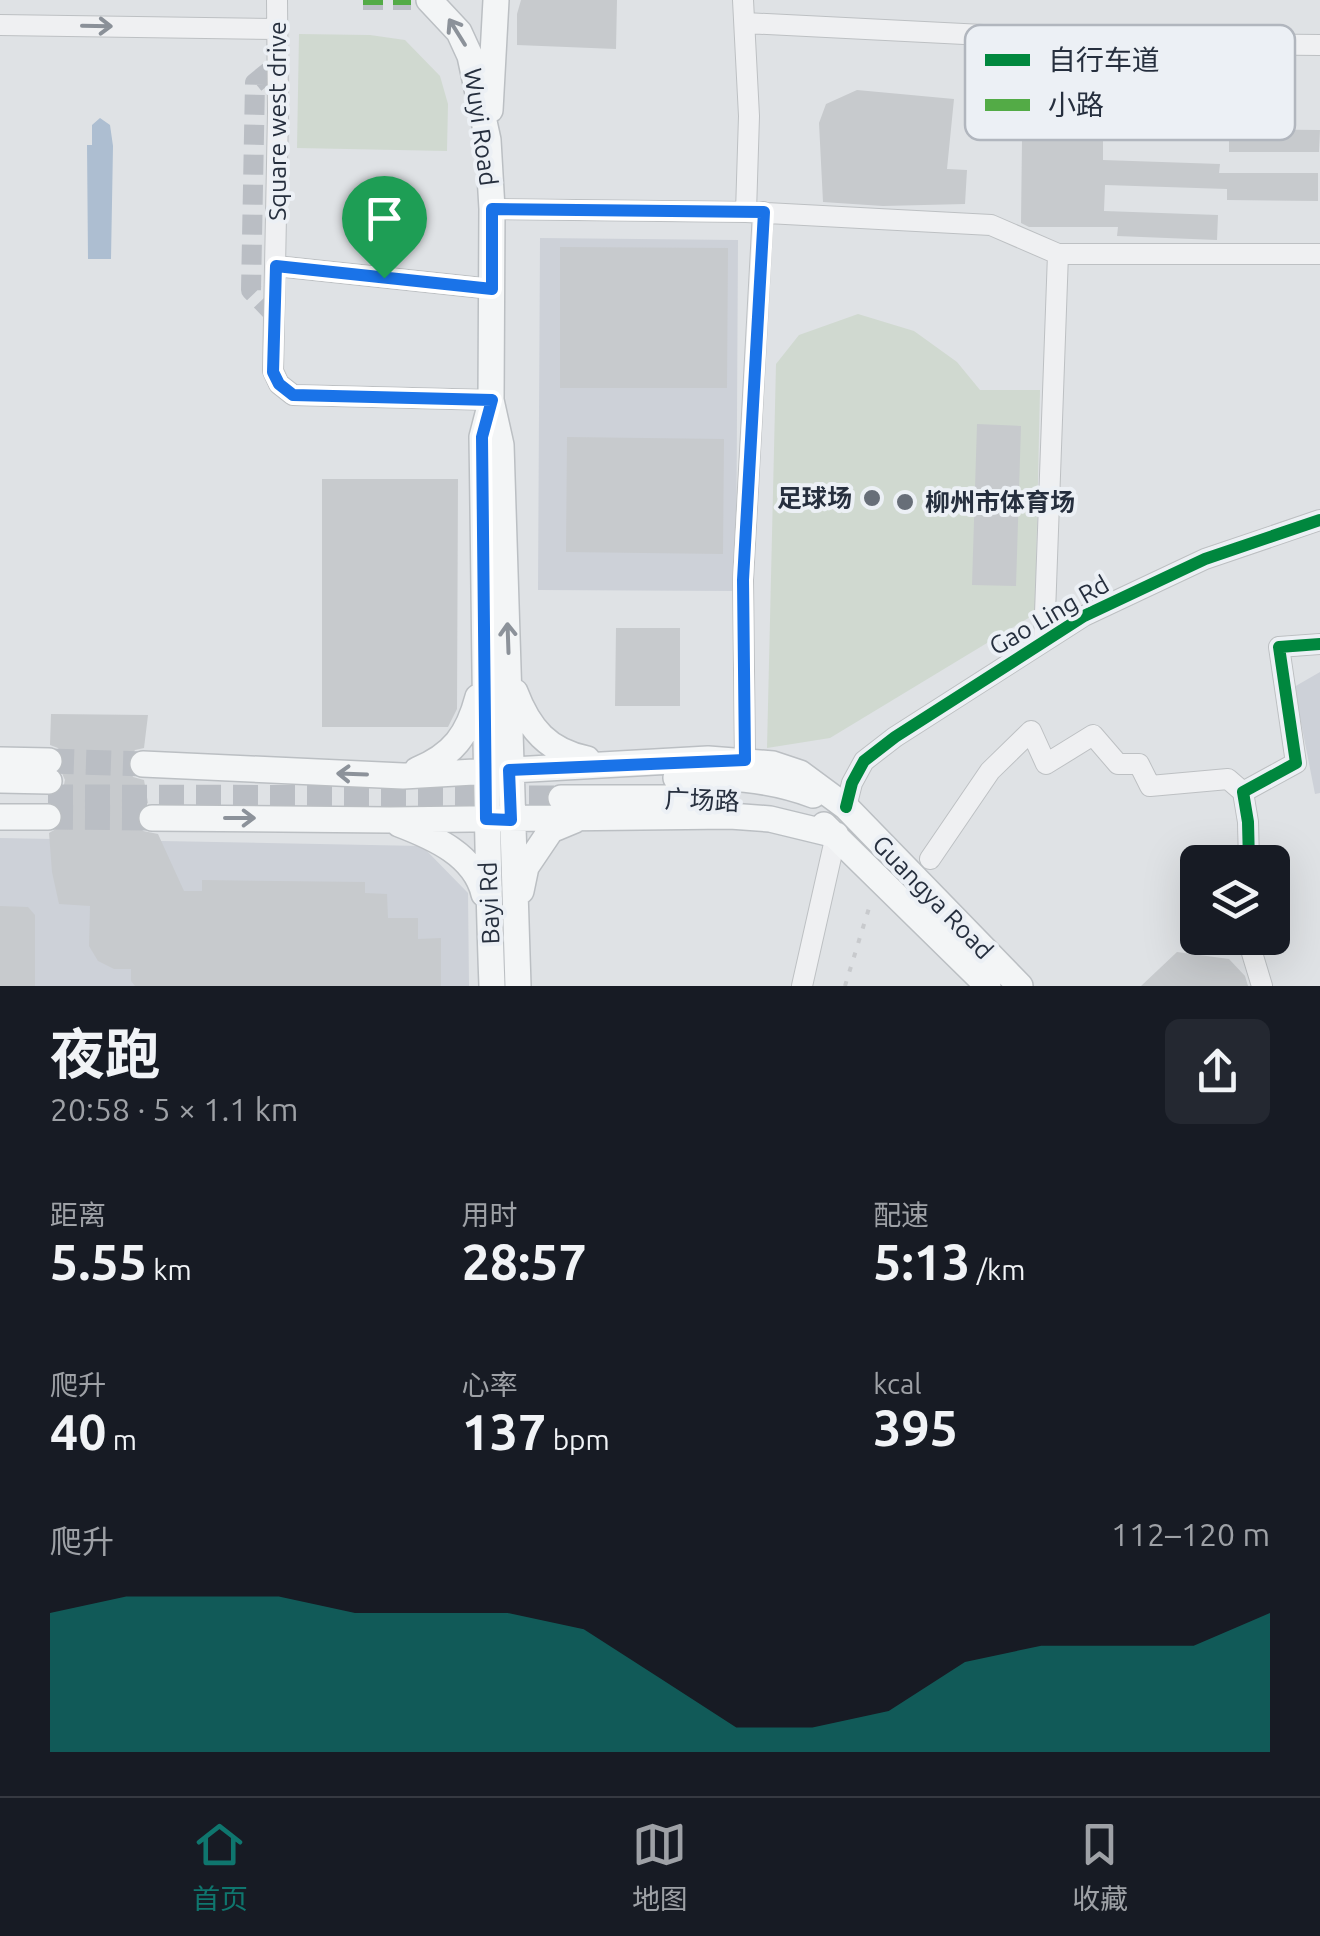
<!DOCTYPE html>
<html lang="zh">
<head>
<meta charset="utf-8">
<style>
  body { margin:0; font-family:Ubuntu,"Noto Sans SC",sans-serif; background:#242831; color:#f1f3f6; height:100vh; display:flex; flex-direction:column; font-size:38px; white-space:nowrap }
  * { box-sizing:border-box; margin:0 }
  p { font-size:32px; color:#9ea1a6 }
  .icon { flex:none; width:55px; height:55px; fill:none; stroke:currentColor; stroke-width:2; stroke-linecap:round; stroke-linejoin:round }
  .map { position:relative; height:986px; overflow:hidden }
  .sheet { display:flex; flex-direction:column; background:#171b24; flex:1 }
  .sheet>* { flex:none }
  .controls { position:absolute; left:1180px; top:845px; display:grid; gap:20px }
  .controls a { display:grid; place-items:center; width:110px; height:110px; border-radius:15px; background:#171b24; box-shadow:0 10px 40px #0002; font-size:50px }
  .pin { position:absolute; display:grid; place-items:center; width:85px; height:85px; color:#fff; margin:-102px -42px; border-radius:50% 50% 50% 0; rotate:-45deg; box-shadow:0 0 10px #0007 }
  .pin .icon { rotate:45deg }
  .round { display:grid; place-items:center; flex:none; width:105px; height:105px; border-radius:15px; background:#242831 }
  .headline { display:flex; align-items:center; justify-content:space-between; height:170px; padding:0 50px }
  h1 { font-size:55px; font-weight:700; line-height:75px }
  .metrics { display:grid; grid-template-columns:repeat(3,1fr); gap:15px; height:170px; padding:10px 50px }
  .metrics div { display:grid; align-content:center }
  .metrics b { font-size:50px; font-weight:700 }
  .metrics small { font-size:28px; font-weight:400 }
  .metrics p { font-size:28px }
  .chart { height:280px; padding:20px 50px }
  .chart p { display:flex; justify-content:space-between }
  .chart svg { width:100%; height:180px; margin-top:10px; fill:#0f766e; opacity:.7 }
  .tabs { display:flex; justify-content:space-around; align-items:center; height:140px; border-top:2px solid #363941; background:#171b24; font-size:28px; color:#9ea1a6 }
  .tabs a { display:grid; justify-items:center; gap:5px }
  .tabs .current { color:#0f766e }
  .map>svg:first-child { display:block }
  .built { fill:#cdd1d8 }
  .green { fill:#d0d9d0 }
  .water { fill:#adbed1 }
  .building { fill:#c7cacd }
  .lines { fill:none; stroke-linecap:round; stroke-linejoin:round }
  .minor-tunnel { stroke:#babec4; stroke-width:20; stroke-dasharray:20 10; stroke-linecap:butt }
  .major-tunnel { stroke:#babec4; stroke-width:25; stroke-dasharray:25 12; stroke-linecap:butt }
  .minor-casing { stroke:#bdc0c3; stroke-width:22 }
  .major-casing { stroke:#bbbfc3; stroke-width:28 }
  .minor { stroke:#eff0f2; stroke-width:20 }
  .major { stroke:#f3f5f6; stroke-width:25 }
  .rail { stroke:#c8cacd; stroke-width:4; stroke-dasharray:5 10; stroke-linecap:butt }
  .quiet { stroke:#53ab46; stroke-width:10; stroke-dasharray:20 10; stroke-linecap:butt }
  .cycleway-casing { stroke:#ecf0f5; stroke-width:19 }
  .cycleway { stroke:#00873e; stroke-width:12 }
  .oneway { stroke:#8a9098 }
  .oneway2 { stroke:#8c929a }
  .route-casing { stroke:#fff; stroke-width:20 }
  .route { stroke:#1a73e8; stroke-width:12 }
  .poi-dot { fill:#676e78; stroke:#ecf0f5; stroke-width:4 }
  .labels { text-anchor:middle; stroke-width:8; stroke-linejoin:round; paint-order:stroke }
  .street-label { font-size:25px; fill:#262f3e; stroke:#ecf0f5 }
  .poi-label { font-size:25px; font-weight:bold; fill:#262f3e; stroke:#ecf0f5; text-anchor:end }
  .key { fill:#ecf0f5; stroke:#b1b6be; stroke-width:2.5 }
  .key-label { font-size:28px; fill:#262f3e }
</style>
</head>
<body>
<div class="map">
<svg width="1320" height="986" viewBox="0 0 1320 986">
  <rect width="100%" height="100%" fill="#dfe2e5"/>
  <path class="built" d="M540,238L738,240L736,591L538,590Z
    M1320,672V793L1315,794L1294,687Z
    M0,838L422,846L468,893L469,986H0Z"/>
  <path class="green" d="M299,34L370,35L405,40L440,76L448,104L447,151L297,148Z
    M858,314L914,331L957,362L980,390H1040L1035,614L830,738L767,748L776,364L799,335Z"/>
  <path class="water" d="M100,118L110,125L113,146L111,259H88L87,145H92V125Z"/>
  <path class="building" d="M521,0H617L616,49L517,45V14Z
    M1023,56L1106,57V61L1221,65V90L1105,86V111L1218,116V129L1320,130L1319,152H1229V141L1103,136V160L1220,164L1219,173H1318V201L1227,200V189L1105,185L1104,211L1218,215L1217,240L1117,236L1118,227H1029L1021,223Z
    M857,90L954,99L947,169L967,170L965,204L883,206L823,202L819,123L826,104Z
    M560,247L728,248L727,388H560Z
    M977,424L1021,426L1016,586L972,585Z
    M567,437L724,439L723,554L566,552Z
    M322,479H458L457,709L448,727H322Z
    M616,628H680V706H615Z
    M51,714L148,715L144,748L135,750L127,762L133,777L144,780L148,803L139,809L136,819L143,831L158,834L184,891H202V880L365,882V893L387,894L388,918H418V939L441,938V986H135L131,981V969H114L98,961L89,946L90,906L59,904L52,872L49,833L61,826L64,816L61,808L48,801V797L63,789L65,780L61,771L65,760L58,748L50,745Z
    M0,906L28,907L35,915V986H0Z
    M1177,952L1229,959L1245,976L1248,986H1141Z"/>
  <g class="lines">
    <path class="minor-tunnel" d="M363,0H411
      M275,315L251,290L255,83L278,64"/>
    <path class="major-tunnel" d="M49,761L143,764
      M48,797L561,798
      M48,817L152,818"/>
    <defs>
      <path id="minor" d="M277,0L278,112L273,371L279,384L293,395L491,400
        M743,0L749,116L746,212
        M745,23L1145,43L1320,45
        M0,25L277,29
        M492,209L746,212L991,225L1058,254L1044,641
        M1058,254H1320
        M276,266L492,289
        M745,760L743,580L763,212
        M846,807L852,783L864,761L895,737L1084,616L1205,559L1320,520
        M930,859L990,771L1031,731L1046,764L1093,735L1118,764H1139L1150,786L1228,779L1243,792
        M1249,862L1248,822L1243,792L1296,763L1279,647L1320,644
        M1251,938L1252,953L1262,986
        M802,986L836,835"/>
      <path id="major" d="M429,0L459,32L470,56L488,140L492,209L491,400L501,445L518,986
        M490,110L496,0
        M489,410L482,437C485,620 485,803 492,986
        M515,692C529,729 548,751 587,759
        M0,760L49,761
        M143,764L403,776L708,759L773,764L800,773L846,807L1020,986
        M417,770C453,755 468,735 478,697
        M676,778C723,776 768,778 813,795
        M0,780L49,781
        M561,798H683
        M0,817H48
        M152,818L390,820L730,816L770,819L836,835
        M399,824C433,837 475,855 484,894
        M824,825L988,986
        M521,891L526,867L551,830L575,820"/>
    </defs>
    <use href="#minor" class="minor-casing"/>
    <use href="#major" class="major-casing"/>
    <use href="#minor" class="minor"/>
    <use href="#major" class="major"/>
    <path class="rail" d="M845,986L869,908"/>
    <path class="quiet" d="M363,0H411"/>
    <defs>
      <path id="cycleway" d="M846,807L852,783L864,761L895,737L1084,616L1205,559L1320,520
        M1249,862L1248,822L1243,792L1296,763L1279,647L1320,644"/>
    </defs>
    <use href="#cycleway" class="cycleway-casing"/>
    <use href="#cycleway" class="cycleway"/>
  </g>
  <defs><path id="oneway-shaft" d="M-6 0H5M1.5-3L5.5 0L1.5 3" fill="none" stroke-width="1.6" stroke-linecap="round" stroke-linejoin="round" transform="scale(2.5)"/></defs>
  <use class="oneway" href="#oneway-shaft" transform="translate(97 26) rotate(1)"/>
  <g class="oneway2">
    <use href="#oneway-shaft" transform="translate(457 32) rotate(-122)"/>
    <use href="#oneway-shaft" transform="translate(508 638) rotate(-92)"/>
    <use href="#oneway-shaft" transform="translate(352 774) rotate(-178)"/>
    <use href="#oneway-shaft" transform="translate(240 818)"/>
  </g>
  <g class="lines">
    <defs>
      <path id="route" d="M492,209L764,212L743,580L745,760L509,770L511,820L486,819L482,437L492,400L293,395L279,384L273,372L276,266L492,289Z"/>
    </defs>
    <use href="#route" class="route-casing"/>
    <use href="#route" class="route"/>
  </g>
  <g class="poi-dot">
    <circle cx="872" cy="498" r="10"/>
    <circle cx="905" cy="502" r="10"/>
  </g>
  <g class="labels">
    <g class="street-label">
      <text transform="translate(277 121) rotate(-90)" y="9">Square west drive</text>
      <text transform="translate(481 127) rotate(82)" y="9">Wuyi Road</text>
      <text transform="translate(1049 615) rotate(-30)" y="9">Gao Ling Rd</text>
      <text transform="translate(702 800) rotate(2)" y="9">广场路</text>
      <text transform="translate(933 897) rotate(46)" y="9">Guangya Road</text>
      <text transform="translate(489 903) rotate(-92)" y="9">Bayi Rd</text>
    </g>
    <g class="poi-label">
      <text x="852" y="507">足球场</text>
      <text x="925" y="511" text-anchor="start">柳州市体育场</text>
    </g>
  </g>
  <rect x="965" y="25" width="330" height="115" rx="15" class="key"/>
  <rect x="985" y="54" width="45" height="12" fill="#00873e"/>
  <rect x="985" y="99" width="45" height="12" fill="#53ab46"/>
  <g class="key-label">
    <text x="1048" y="70">自行车道</text>
    <text x="1048" y="115">小路</text>
  </g>
</svg>
<div class="controls">
<a><svg class="icon" aria-label="layers" viewBox="0 0 24 24"><path d="M12 4l9 5-9 5-9-5zM3 14l9 5 9-5"/></svg></a>
</div>
<div class="pin" style="left:384px;top:278px;background:#1e9e55"><svg class="icon" aria-label="arrive" viewBox="0 0 24 24"><path d="M6 21V4h12l-3 4 3 4H6"/></svg></div>
</div>
<section class="sheet">
<div class="headline"><div><h1>夜跑</h1><p>20:58 · 5 × 1.1 km</p></div><a class="round"><svg class="icon" aria-label="share" viewBox="0 0 24 24"><path d="M12 15V3M7 8l5-5 5 5M5 13v7h14v-7"/></svg></a></div>
<div class="metrics">
<div><p>距离</p><b>5.55<small> km</small></b></div>
<div><p>用时</p><b>28:57</b></div>
<div><p>配速</p><b>5:13<small> /km</small></b></div>
</div>
<div class="metrics">
<div><p>爬升</p><b>40<small> m</small></b></div>
<div><p>心率</p><b>137<small> bpm</small></b></div>
<div><p>kcal</p><b>395</b></div>
</div>
<div class="chart"><p><span>爬升</span>112–120 m</p>
<svg viewBox="0 0 160 44" preserveAspectRatio="none"><path d="M0 44V10L10 6L20 6L30 6L40 10L50 10L60 10L70 14L80 26L90 38L100 38L110 34L120 22L130 18L140 18L150 18L160 10V44z"/></svg>
</div>
</section>
<nav class="tabs">
<a class="current"><svg class="icon" aria-label="home" viewBox="0 0 24 24"><path d="M3 11l9-7 9 7M6 9v11h12V9"/></svg>首页</a>
<a><svg class="icon" aria-label="map" viewBox="0 0 24 24"><path d="M3 6l6-2 6 2 6-2v14l-6 2-6-2-6 2zM9 4v14M15 6v14"/></svg>地图</a>
<a><svg class="icon" aria-label="saved" viewBox="0 0 24 24"><path d="M7 4h10v16l-5-4-5 4z"/></svg>收藏</a>
</nav>
</body>
</html>
